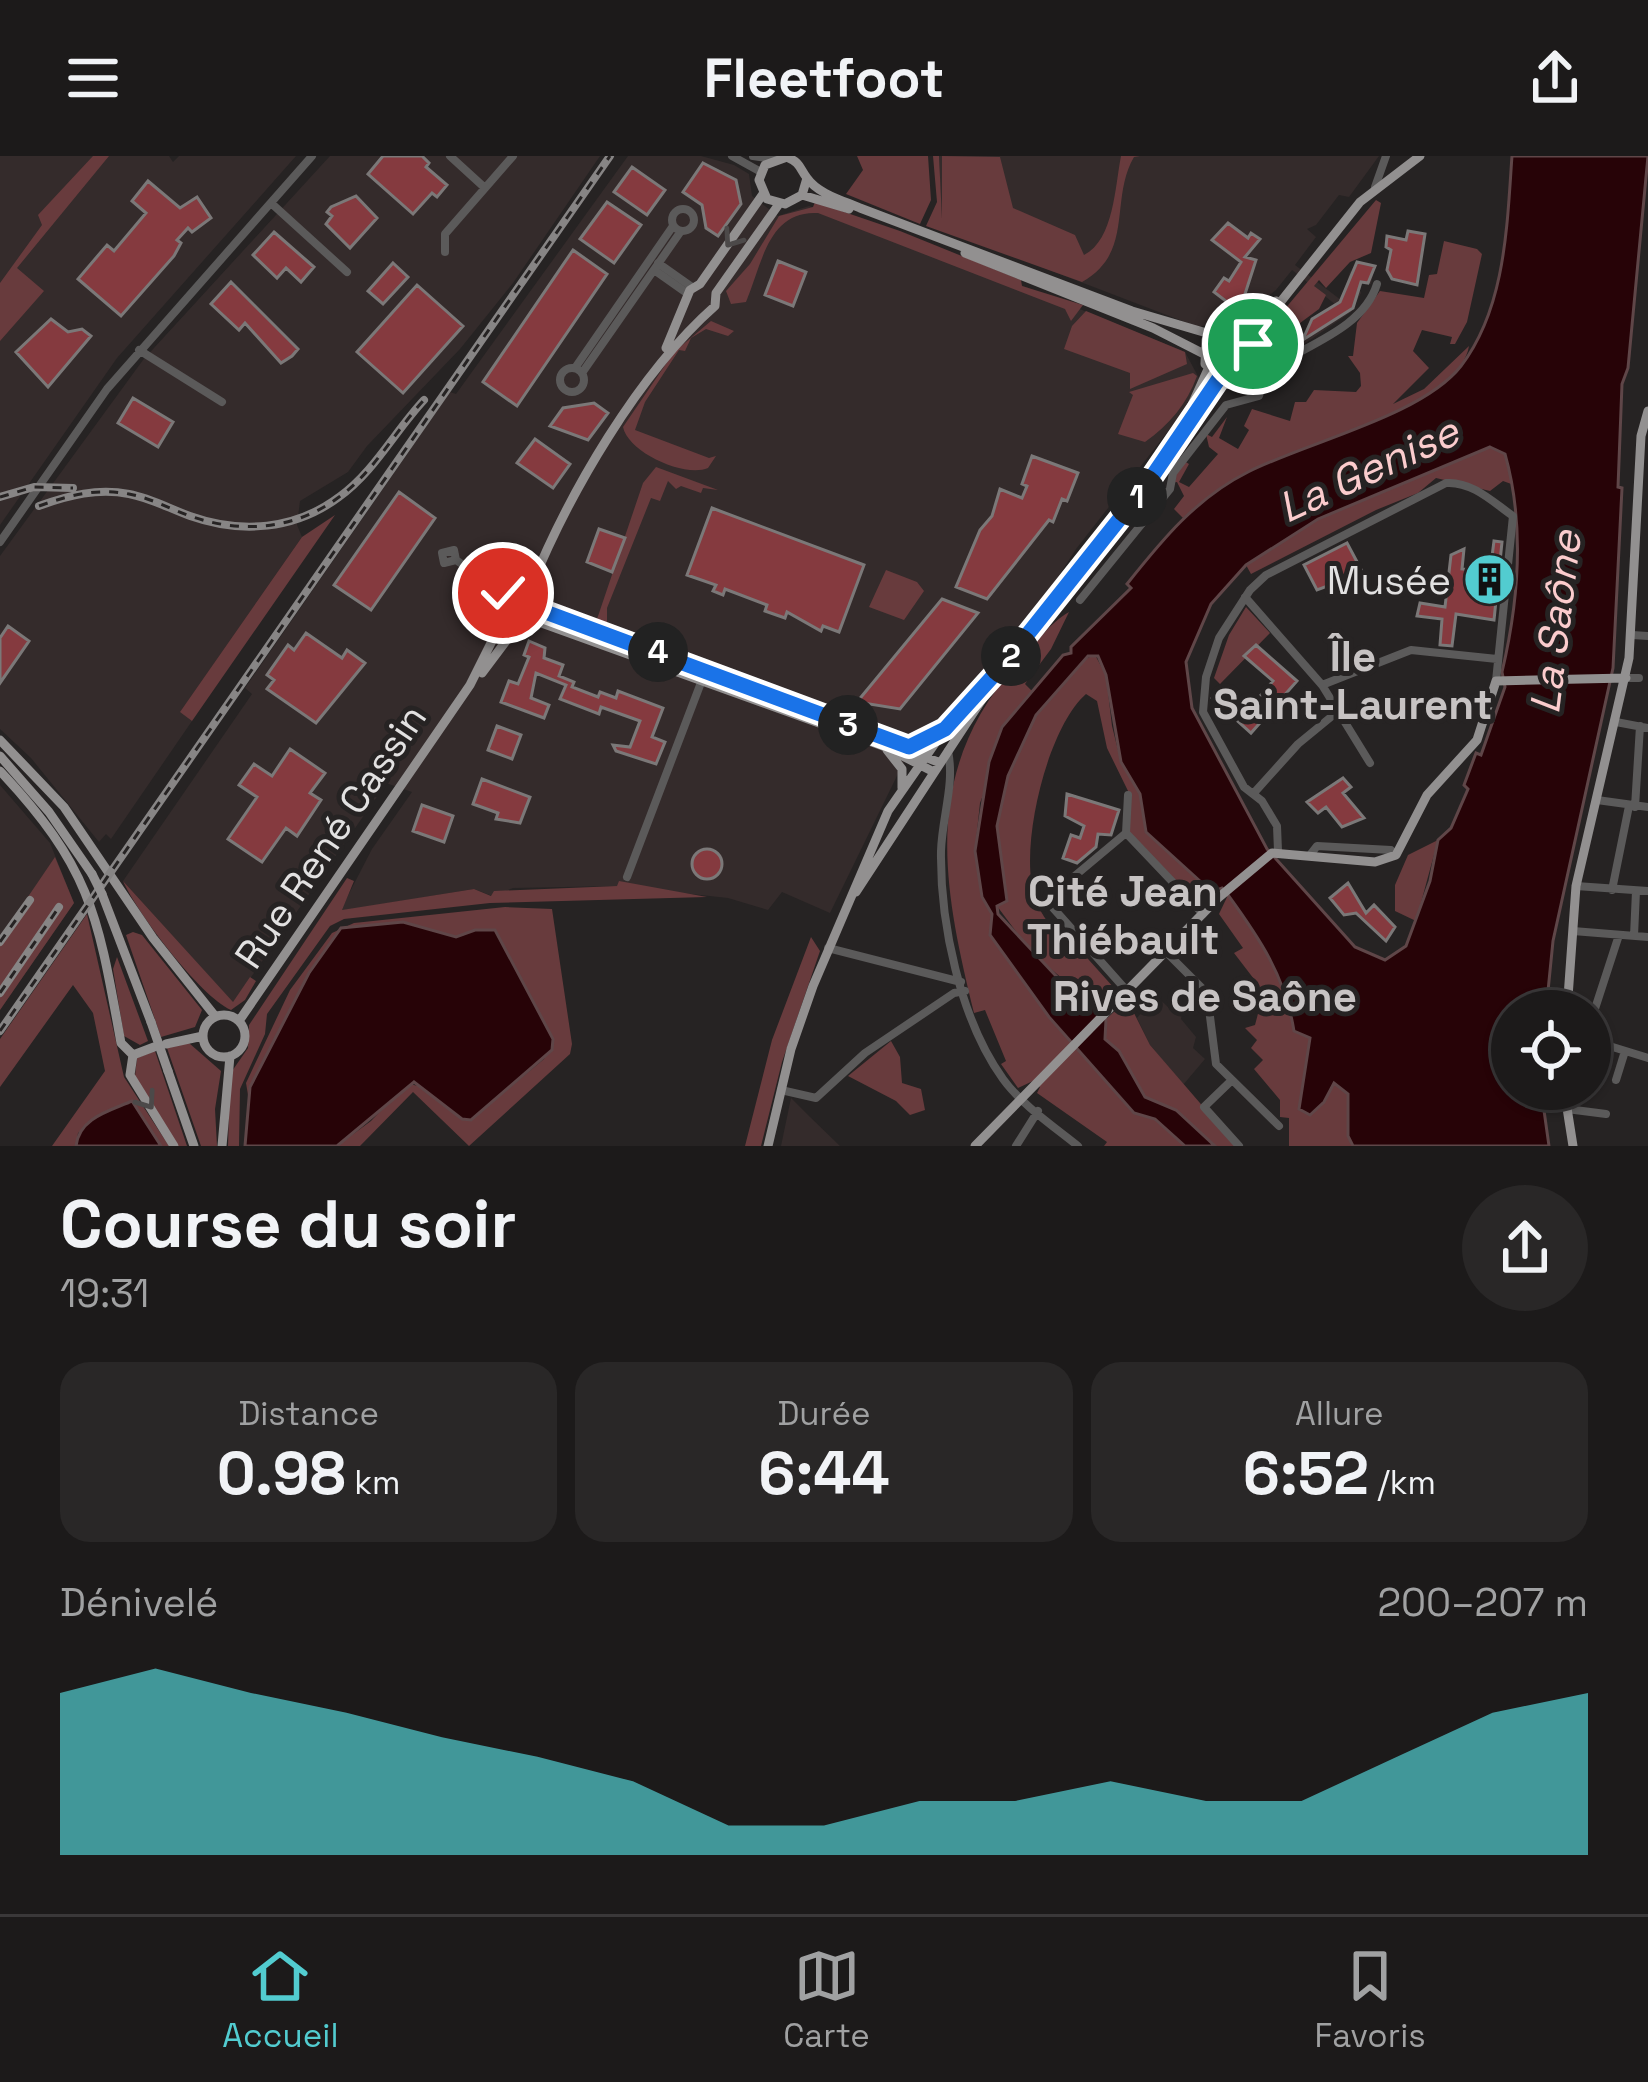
<!DOCTYPE html>
<html lang="fr">
<head>
<meta charset="utf-8">
<style>
  body { margin:0; font-family:"Space Grotesk",sans-serif; background:#292727; color:#f1f3f6; height:100vh; display:flex; flex-direction:column; font-size:45px; white-space:nowrap }
  * { box-sizing:border-box; margin:0 }
  p { font-size:39px; color:#a0a1a2 }
  .icon { flex:none; width:66px; height:66px; fill:none; stroke:currentColor; stroke-width:2; stroke-linecap:round; stroke-linejoin:round }
  .map { position:relative; height:990px; overflow:hidden }
  .side { display:flex; flex-direction:column; background:#1c1a1a; flex:1 }
  .side>* { flex:none }
  .buttons { position:absolute; left:1491px; top:834px; display:grid; gap:24px }
  .buttons a { display:grid; place-items:center; width:120px; height:120px; border-radius:50%; background:#1c1a1a; box-shadow:0 3px 9px #0004,0 0 0 3px #3a3839; font-size:60px }
  .pin { position:absolute; display:grid; place-items:center; width:102px; height:102px; color:#fff; margin:-51px; border:6px solid #fff; border-radius:50%; box-shadow:0 3px 12px #0007 }
  .km { position:absolute; width:60px; height:60px; margin:-30px; border-radius:50%; background:#222; color:#fff; font-size:33px; line-height:60px; text-align:center }
  .round { display:grid; place-items:center; flex:none; width:126px; height:126px; border-radius:63px; background:#292727 }
  .head { display:flex; align-items:center; justify-content:space-between; height:204px; padding:0 60px }
  h1 { font-size:66px; font-weight:600; line-height:90px }
  .metrics { display:grid; grid-template-columns:repeat(3,1fr); gap:18px; height:204px; padding:12px 60px }
  .metrics div { display:grid; align-content:center; border-radius:30px; background:#292727; text-align:center }
  .metrics b { font-size:60px; font-weight:600 }
  .metrics small { font-size:33px; font-weight:400 }
  .metrics p { font-size:33px }
  .chart { height:336px; padding:24px 60px }
  .chart p { display:flex; justify-content:space-between }
  .chart svg { width:100%; height:216px; margin-top:12px; fill:#52ccd0; opacity:.7 }
  header { display:flex; justify-content:space-between; align-items:center; height:156px; padding:0 60px; background:#1c1a1a; font-size:54px; font-weight:600 }
  .menu { display:flex; justify-content:space-around; align-items:center; height:168px; border-top:3px solid #3a3839; background:#1c1a1a; font-size:33px; color:#a0a1a2 }
  .menu a { display:grid; justify-items:center; gap:6px }
  .menu .current { color:#52ccd0 }
  .map>svg:first-child { display:block }
  .built { fill:#342b2b }
  .green { fill:#683b3d }
  .water { fill:#270307; stroke:#5f4648; stroke-width:3; fill-rule:evenodd }
  .building { fill:#853a3f; stroke:#7b7878; stroke-width:3 }
  .lines { fill:none; stroke-linecap:round; stroke-linejoin:round }
  .minor { stroke:#5b5a5a; stroke-width:8 }
  .major { stroke:#929090; stroke-width:9 }
  .rail-casing { stroke:#878585; stroke-width:8 }
  .rail { stroke:#262323; stroke-width:3; stroke-dasharray:9; stroke-linecap:butt }
  .major-bridge { stroke:#929090; stroke-width:9 }
  .oneway { stroke:#4c4949 }
  .route-casing { stroke:#fff; stroke-width:24 }
  .route { stroke:#1a73e8; stroke-width:15 }
  .labels { text-anchor:middle; stroke-width:10; stroke-linejoin:round; paint-order:stroke }
  .poi-label { font-size:39px; fill:#e2e1e1; stroke:#262323; text-anchor:end }
  .street-label { font-size:39px; fill:#e2e1e1; stroke:#262323 }
  .water-label { font-size:42px; font-style:italic; fill:#fbcccd; stroke:#262323 }
  .neighbourhood-label { font-size:42px; font-weight:bold; fill:#c7c3c3; stroke:#262323 }
</style>
</head>
<body>
<header><svg class="icon" aria-label="menu" viewBox="0 0 24 24"><path d="M4 6h16M4 12h16M4 18h16"/></svg>Fleetfoot<svg class="icon" aria-label="share" viewBox="0 0 24 24"><path d="M12 15V3M7 8l5-5 5 5M5 13v7h14v-7"/></svg></header>
<div class="map">
<svg width="1648" height="990" viewBox="0 0 1648 990">
  <rect width="100%" height="100%" fill="#262323"/>
  <path class="built" d="M0,0H169L173,6L179,0H296L117,202L0,369Z
    M330,0H600L513,127L460,193L367,290L348,316L300,345L297,369L302,381L181,555L192,565L111,683L106,678L99,686L31,602L0,573V400L143,204Z
    M628,0H701L734,9L749,18L752,40L778,60L809,50L913,85L1185,196L1200,224L1187,251L1076,393L1015,488L930,578L914,585L830,757L782,736L768,754L728,742L617,730L513,732L492,740L474,733L340,755L372,693L412,636L380,625L383,632L233,847L123,725L252,538L245,532L450,236L456,238Z
    M939,0H1379L1349,41L1339,39L1316,69L1307,73L1316,81L1295,109L1341,144L1350,116L1356,111L1375,110L1371,128L1356,125L1361,137L1351,156L1291,197L1278,187L1286,175L1298,172L1302,177L1312,171V163L1336,149L1292,114L1276,134L1240,162L1198,171L942,73Z
    M0,629L50,687L74,747L0,854Z
    M1149,833L1169,852L1176,845L1183,852L1181,863L1196,881L1193,892L1205,903L1183,929L1150,889L1137,862L1143,855L1135,847Z
    M791,942L809,960L840,990H781Z"/>
  <path class="green" d="M93,0H109L17,112L44,135L0,185V127L42,69L38,59Z
    M857,0H928L931,44L920,68L846,38L863,14Z
    M933,0H939L942,63V0L1000,1L1013,52L1075,79L1084,99C1114,84 1115,30 1121,0H1140L1134,1C1109,44 1135,96 1082,126L926,70L937,46Z
    M1376,44L1381,47L1371,97L1350,106L1326,132L1319,124L1314,130L1326,139L1319,153L1296,170L1279,160Z
    M815,46L900,75L1021,124L1022,130L1083,149L1071,165L1065,153L818,57C768,54 762,108 746,146L731,148L726,135L750,108L779,60L813,51Z
    M1444,85L1477,93L1482,98L1467,166L1455,188H1450L1452,181L1422,174L1413,195L1429,212L1393,248L1424,233L1469,190C1459,252 1296,288 1243,319C1223,331 1201,346 1183,362L1174,353L1184,340L1177,326L1171,327L1184,305L1189,308L1179,326L1189,331L1218,298L1209,291L1206,278L1212,281L1227,261L1219,282L1238,293L1249,274L1244,270L1252,253L1290,265L1295,246H1306L1314,234L1356,236L1361,230L1360,217L1348,200H1353L1357,167L1380,135L1424,142L1429,119L1437,118Z
    M1086,155L1185,196L1187,208L1130,233V217L1064,193L1072,170Z
    M711,165L734,175L728,180L706,173L691,182L685,195L679,194L645,246L635,274L709,302L716,300L708,312C684,322 628,296 623,271L674,196Z
    M1193,217L1197,220C1187,248 1169,269 1145,286L1118,278L1133,239L1129,236Z
    M1490,291L1505,297L1514,329L1503,325L1490,335L1436,322L1418,337L1376,354L1251,418L1246,409L1318,363Z
    M656,311L718,334L703,332L701,337L681,330L676,333L668,325L660,345L651,342L607,452V469H595L643,327Z
    M335,359L192,565L180,556L302,381Z
    M886,414L917,426L924,435L904,464L869,451Z
    M1246,451L1270,477L1220,528L1214,522L1229,479Z
    M1069,456L1051,493L1025,528L1034,537L1013,557L980,647L975,694L982,741L993,758L994,786L1011,802L1049,861L1134,957L1155,963L1185,990H1104L1107,986L1037,937L1040,931L1033,925L1018,932L1001,908L1006,905L985,854L974,857C943,730 920,616 1017,508C1033,491 1049,467 1069,456Z
    M1095,499L1106,519L1112,570L1121,606L1140,638L1146,676L1212,736L1198,748L1130,677L1129,637L1107,592L1097,545L1086,538C1047,572 1018,693 1035,742C1041,760 1053,773 1065,787L1071,784L1115,833L1102,856L1032,797L997,750L1007,744C1003,720 998,695 997,670C997,624 1050,513 1095,499Z
    M1438,684L1416,765L1395,755V729L1408,699Z
    M55,701L74,747L0,854V782Z
    M347,722L354,725L342,754L474,733L491,740L494,735L617,730L619,725L707,741L490,747L344,763L330,770L267,858L265,878L240,933L239,990H228L230,918L248,892L249,869Z
    M123,725L233,846L250,821L256,825L245,844L231,854C200,840 137,757 123,725Z
    M1228,739C1260,783 1285,820 1294,874L1310,881L1330,929L1334,927L1348,938V980L1353,990H1289V962L1280,961V944L1254,913L1263,904L1251,892L1257,884L1245,872L1255,869L1260,850L1247,837L1257,827L1234,797L1243,792L1219,758Z
    M505,751L552,753L572,888L570,898L469,990L413,936L360,990H337L371,965L405,929C433,925 445,960 471,964L544,903L553,883L495,774H475L456,781L403,766L341,772L309,817L248,939L246,927L290,834L332,777L354,767Z
    M87,758L124,921L169,990H161L132,945L106,955L78,977L76,990H52L105,915L93,857L73,829L0,931V883Z
    M133,776L142,779L202,854L195,871L161,881L126,779Z
    M811,781L820,795L782,906L761,990H745L772,884Z
    M117,801L148,885L140,889L124,880L113,813Z
    M1124,847H1129L1150,889L1237,990H1215L1176,954L1145,941L1119,895L1105,883L1106,863Z
    M891,885L900,901L902,927L921,933L925,954L910,959L896,945L848,920Z
    M189,887L221,915L215,953L217,990H201L167,892Z
    M155,895L187,990H178L135,920L137,902Z"/>
  <path class="water" d="M1512,0H1648L1628,212L1622,228L1618,331L1622,332L1613,512L1553,785L1546,855H1512V933H1541L1549,990H1353L1348,980V938L1334,927L1324,946L1310,959L1299,953L1310,882L1294,875C1285,820 1260,783 1228,739L1222,732L1212,736L1146,676L1140,638L1121,606L1106,519L1098,500H1088L1036,559L1008,620L997,670L1007,745L997,750L998,758L1058,822L1098,849L1106,863L1105,883L1119,895L1145,941L1176,954L1215,990H1185L1155,963L1134,957L1049,861L990,779L992,758L982,741L975,695L989,606L1002,571L1063,499L1071,497V491L1131,432L1127,428C1162,384 1196,342 1248,316C1307,286 1422,260 1461,210C1506,151 1507,68 1512,0ZM1490,291L1505,298C1525,369 1519,444 1502,516L1505,531L1481,599L1476,597L1464,629L1468,633L1451,672L1438,684L1430,725L1406,790L1385,804L1355,791L1267,693L1192,552L1186,506L1211,448L1246,409L1318,363Z
    M403,766L456,781L475,774H495L553,883L552,894L471,964L462,963L414,926L337,990H245L250,931L309,817L341,772Z
    M132,945L161,990H76C79,962 109,955 132,945Z"/>
  <path class="building" d="M383,0H422L429,7L426,11L447,29L437,41L432,37L413,58L368,18Z
    M703,7L736,24L741,48L718,80L706,72L702,49L683,36Z
    M632,11L665,34L647,59L614,36Z
    M148,25L180,52L197,41L211,62L192,76L188,72L177,84L181,87L174,100L121,160L78,123L107,89L114,95L146,57L132,45Z
    M356,40L377,62L350,92L326,68L332,60L327,56L331,51Z
    M607,46L641,69L614,107L580,83Z
    M1228,67L1248,82L1251,77L1260,83L1245,101L1256,104L1245,138L1251,143L1240,156L1214,136L1224,122L1229,125L1241,106L1212,84Z
    M1408,75L1425,78L1417,129L1392,123L1387,114L1391,94L1386,91L1387,80L1406,84Z
    M274,76L314,111L301,126L286,112L277,122L253,99Z
    M573,94L607,118L517,250L483,226Z
    M778,105L806,116L793,150L765,139Z
    M1357,106L1375,110L1368,127L1361,126L1353,152L1287,194L1278,187L1286,175L1298,172L1304,181L1312,163L1340,146Z
    M393,107L408,121L383,148L368,135Z
    M231,126L298,193L292,200L281,207L245,167L239,174L211,148Z
    M417,129L463,170L403,237L357,196Z
    M51,163L68,176L82,173L91,180L48,231L16,196Z
    M133,242L173,266L158,291L118,267Z
    M594,247L608,257L588,284L550,270L563,252Z
    M535,283L570,308L553,332L517,307Z
    M1032,300L1078,317L1067,345L1062,343L1053,366L1049,364L987,443L956,431L980,374L992,360L1000,333L1022,342L1027,330L1022,328Z
    M399,336L435,362L371,454L334,429Z
    M712,352L864,409L839,476L823,470L821,475L787,456L785,462L765,455L767,449L725,433L723,439L713,435L716,429L687,419Z
    M599,373L625,382L612,416L587,406Z
    M1494,385L1502,386L1494,464L1456,458L1452,490L1440,489L1442,463L1417,460L1420,447L1445,451L1451,399L1464,393L1462,413L1490,416Z
    M1347,387L1363,417L1317,434L1304,409Z
    M942,443L978,457L900,553L857,546Z
    M8,470L29,485L0,527V482Z
    M306,477L342,502L347,494L365,507L316,567L267,533L274,524L267,519L288,489L294,494Z
    M529,485L545,492L544,502L563,509L559,520L574,526L572,531L598,541L600,536L616,542L618,535L663,552L652,581L665,586L656,608L616,595L613,589L630,591L640,565L601,551L599,558L560,543L566,529L536,517L531,542L549,549L544,562L501,546L509,525L518,528L529,501L524,499Z
    M1256,489L1297,525L1251,577L1212,542L1223,530L1249,553L1273,525L1244,500Z
    M497,570L521,579L512,603L488,594Z
    M290,593L325,617L310,637L321,644L297,680L286,672L262,706L228,683L257,641L239,629L254,608L272,620Z
    M1343,622L1351,631L1343,637L1364,662L1342,671L1326,651L1318,657L1307,646Z
    M482,623L530,641L520,667L496,663L498,657L473,648Z
    M1067,638L1119,654L1111,679L1098,678L1096,691L1077,707L1063,702L1071,679L1080,682L1084,670L1065,660Z
    M422,649L453,660L444,686L413,675Z
    M692 708a15 15 0 1 1 30 0a15 15 0 1 1-30 0Z
    M1348,727L1366,757L1374,749L1395,771L1386,785L1356,757L1344,759L1330,742Z"/>
  <g class="lines">
    <path class="minor" d="M450,0L485,32
      M732,0L761,16
      M753,0L773,3
      M1375,31L1386,0
      M271,47L347,116
      M672 64a11 11 0 1 1 22 0a11 11 0 1 1-22 0Z
      M445,96V78L513,0
      M658,107L692,131
      M654,114L688,138
      M139,194L222,246
      M560 224a12 12 0 1 1 24 0a12 12 0 1 1-24 0Z
      M575,212L673,70
      M582,217L681,75
      M0,386L107,233L312,0
      M456,404L444,407L442,397L454,394L456,404L503,437
      M1245,441L1322,529L1370,607
      M1080,444L1170,333L1173,317L1226,249L1259,240L1266,216C1302,190 1363,174 1377,128
      M1632,479L1648,480
      M1626,522H1639
      M1322,529L1411,494L1497,503
      M1616,566L1648,572
      M948,595C955,628 942,661 941,695C940,767 960,863 1003,923C1021,948 1053,970 1078,990
      M1253,638L1298,588L1337,556
      M1128,639L1126,677L1203,758
      M1597,644L1648,651
      M1635,651L1640,570
      M1126,677L1046,744L1127,835
      M1278,695L1277,670L1262,645L1244,631L1203,556L1206,521L1219,482L1250,434L1266,419L1446,327C1473,325 1495,348 1513,360L1496,525
      M1310,699L1317,690L1391,694L1396,699
      M627,721L702,524
      M1576,730L1648,735
      M1612,734L1629,650
      M1573,775L1648,781
      M1634,780L1636,735
      M828,792L961,826
      M1166,796L1207,837L1216,908L1279,970
      M1590,868L1619,779
      M1590,884L1648,902
      M1232,924L1204,951L1239,990
      M1616,924L1625,895
      M781,934L816,942L865,897L954,837L965,835
      M1567,953L1606,958
      M1016,990L1038,955"/>
    <path class="major" d="M807,22L802,39L785,48L767,43L759,24L765,9L787,1C801,7 799,12 807,22C818,38 844,45 860,52L1132,155L1210,178
      M802,39L849,53
      M965,97L1153,172L1202,197
      M1233,171L1250,181L1253,204L1240,219L1221,221L1205,208L1206,184L1220,172L1242,169L1276,145
      M1253,188L1259,173L1360,46L1420,0
      M666,192L690,134L700,128L763,38
      M1186,262L1208,213
      M1132,341L1173,281
      M498 451a21 21 0 1 1 42 0a21 21 0 1 1-42 0Z
      M530,433C569,337 638,218 715,150L716,137L779,48
      M540,454L938,606
      M536,465L883,590L932,615
      M482,517L515,473
      M0,584L64,651L153,782L215,860
      M909,591L940,576
      M887,594L902,613V632
      M0,600L49,656L92,718
      M0,615C92,713 98,760 121,887L133,899
      M856,736L998,519
      M102,738L151,866
      M1567,855L1576,730L1629,502L1641,280L1648,255
      M203 880a21 21 0 1 1 42 0a21 21 0 1 1-42 0Z
      M239,865L470,529L502,465
      M166,888L203,880
      M133,899L130,919L174,990
      M133,899L154,891
      M168,915L194,990
      M1564,933L1573,990
      M222,990L230,900
      M768,990L791,893L813,830L888,655L945,573L1004,508L1145,331L1221,221
      M975,990L1218,742L1272,697L1375,706L1396,699L1427,639L1477,584L1496,525L1626,522"/>
    <defs>
      <path id="rail" d="M0,341L34,331L73,332
        M39,350C69,339 98,332 129,338C151,342 170,353 190,360C241,378 295,374 339,341C374,316 395,275 424,244
        M0,786L30,744
        M0,837L59,751
        M0,875L610,0"/>
    </defs>
    <use href="#rail" class="rail-casing"/>
    <use href="#rail" class="rail"/>
    <path class="major-bridge" d="M92,718L102,738
      M151,866L168,915"/>
  </g>
  <defs><path id="oneway-chevron" d="M-2-3.5L2.5 0L-2 3.5" fill="none" stroke-width="1.6" stroke-linecap="round" stroke-linejoin="round" transform="scale(3)"/></defs>
  <g class="oneway">
    <use href="#oneway-chevron" transform="translate(732 83) rotate(125)"/>
    <use href="#oneway-chevron" transform="translate(147 945) rotate(55)"/>
  </g>
  <g class="lines">
    <defs>
      <path id="route" d="M503,437L524,430L535,437L540,454L909,591L945,573L1004,508L1145,331L1220,221L1240,220L1250,211L1253,188"/>
    </defs>
    <use href="#route" class="route-casing"/>
    <use href="#route" class="route"/>
  </g>
  <defs>
    <symbol id="building-disc" viewBox="-11 -11 22 22"><circle r="9.5" fill="#52ccd0" stroke="#262323"/><path d="M-4-6H4V6H1V3H-1V6H-4ZM-2.5-4.3h1.7v1.8h-1.7ZM.8-4.3h1.7v1.8H.8ZM-2.5-1h1.7V.8h-1.7ZM.8-1h1.7V.8H.8Z" fill="#111"/></symbol>
  </defs>
  <g fill-rule="evenodd">
    <use href="#building-disc" x="1460" y="394" width="59" height="59"/>
  </g>
  <g class="labels">
    <g class="poi-label">
      <text x="1451" y="438">Musée</text>
    </g>
    <g class="street-label">
      <text transform="translate(330 680) rotate(-56)" y="14">Rue René Cassin</text>
    </g>
    <g class="water-label">
      <text transform="translate(1368 313) rotate(-25)" y="15">La Genise</text>
      <text transform="translate(1555 466) rotate(-83)" y="15">La Saône</text>
    </g>
    <g class="neighbourhood-label">
      <text x="1353" y="515">Île<tspan x="1353" dy="48">Saint-Laurent</tspan></text>
      <text x="1123" y="750">Cité Jean<tspan x="1123" dy="48">Thiébault</tspan></text>
      <text x="1205" y="855">Rives de Saône</text>
    </g>
  </g>
</svg>
<div class="buttons">
<a><svg class="icon" aria-label="locate" viewBox="0 0 24 24"><circle cx="12" cy="12" r="6"/><path d="M12 2v4M12 18v4M2 12h4M18 12h4"/></svg></a>
</div>
<div class="pin" style="left:1253px;top:188px;background:#1e9e55"><svg class="icon" aria-label="arrive" viewBox="0 0 24 24"><path d="M6 21V4h12l-3 4 3 4H6"/></svg></div>
<div class="pin" style="left:503px;top:437px;background:#d93025"><svg class="icon" aria-label="check" viewBox="0 0 24 24"><path d="M5 12l5 5 9-10"/></svg></div>
<b class="km" style="left:1137px;top:341px">1</b>
<b class="km" style="left:1011px;top:500px">2</b>
<b class="km" style="left:848px;top:569px">3</b>
<b class="km" style="left:658px;top:496px">4</b>
</div>
<section class="side">
<div class="head"><div><h1>Course du soir</h1><p>19:31</p></div><a class="round"><svg class="icon" aria-label="share" viewBox="0 0 24 24"><path d="M12 15V3M7 8l5-5 5 5M5 13v7h14v-7"/></svg></a></div>
<div class="metrics">
<div><p>Distance</p><b>0.98<small> km</small></b></div>
<div><p>Durée</p><b>6:44</b></div>
<div><p>Allure</p><b>6:52<small> /km</small></b></div>
</div>
<div class="chart"><p><span>Dénivelé</span>200–207 m</p>
<svg viewBox="0 0 160 44" preserveAspectRatio="none"><path d="M0 44V11L10 6L20 11L30 15L40 20L50 24L60 29L70 38L80 38L90 33L100 33L110 29L120 33L130 33L140 24L150 15L160 11V44z"/></svg>
</div>
</section>
<nav class="menu">
<a class="current"><svg class="icon" aria-label="home" viewBox="0 0 24 24"><path d="M3 11l9-7 9 7M6 9v11h12V9"/></svg>Accueil</a>
<a><svg class="icon" aria-label="map" viewBox="0 0 24 24"><path d="M3 6l6-2 6 2 6-2v14l-6 2-6-2-6 2zM9 4v14M15 6v14"/></svg>Carte</a>
<a><svg class="icon" aria-label="saved" viewBox="0 0 24 24"><path d="M7 4h10v16l-5-4-5 4z"/></svg>Favoris</a>
</nav>
</body>
</html>
